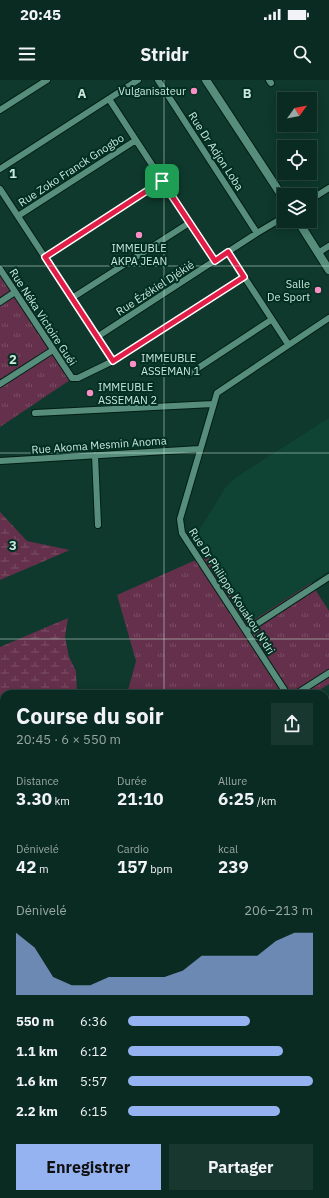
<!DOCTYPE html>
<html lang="fr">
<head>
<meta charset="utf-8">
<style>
  body { margin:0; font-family:"IBM Plex Sans",sans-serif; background:#18372e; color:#f1f3f6; height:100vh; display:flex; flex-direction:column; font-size:15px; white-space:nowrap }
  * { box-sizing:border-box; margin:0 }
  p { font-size:13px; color:#99a7a5 }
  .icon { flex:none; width:22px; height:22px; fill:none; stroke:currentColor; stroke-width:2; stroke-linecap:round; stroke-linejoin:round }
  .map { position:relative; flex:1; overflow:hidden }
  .panel { position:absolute; left:0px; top:610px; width:329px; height:508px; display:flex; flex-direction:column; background:#0a2b21; border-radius:12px 12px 0 0; box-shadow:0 2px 10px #0003,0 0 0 1px #2a473f }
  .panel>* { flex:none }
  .needle { width:26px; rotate:57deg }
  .buttons { position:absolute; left:277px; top:12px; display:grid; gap:8px }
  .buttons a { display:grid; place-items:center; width:40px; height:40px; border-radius:0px; background:#0a2b21; box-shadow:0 2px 10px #0003,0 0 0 1px #2a473f; font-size:20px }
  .pin { position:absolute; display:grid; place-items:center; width:34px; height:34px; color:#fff; margin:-17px; border-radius:8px; box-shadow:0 2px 6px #0006 }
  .round { display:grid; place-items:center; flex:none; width:42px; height:42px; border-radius:0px; background:#18372e }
  .summary { display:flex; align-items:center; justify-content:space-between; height:68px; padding:0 16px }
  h1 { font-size:22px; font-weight:700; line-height:30px }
  .stats { display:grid; grid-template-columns:repeat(3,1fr); gap:6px; height:68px; padding:4px 16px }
  .stats div { display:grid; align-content:center }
  .stats b { font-size:17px; font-weight:700 }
  .stats small { font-size:11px; font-weight:400 }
  .stats p { font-size:11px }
  .chart { height:112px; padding:8px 16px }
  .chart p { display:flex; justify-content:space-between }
  .chart svg { width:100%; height:72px; margin-top:4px; fill:#95b2f1; opacity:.7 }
  .action { display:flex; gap:8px; margin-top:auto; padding:8px 16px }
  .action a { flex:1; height:46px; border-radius:0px; background:#95b2f1; color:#111; font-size:16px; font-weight:700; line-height:46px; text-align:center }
  .action a+a { background:#18372e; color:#f1f3f6 }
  ul { padding:0 16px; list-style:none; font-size:13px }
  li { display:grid; grid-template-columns:64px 48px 1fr; align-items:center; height:30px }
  li i { height:10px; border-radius:5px; background:#95b2f1 }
  .status { display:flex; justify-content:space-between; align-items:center; height:28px; padding:0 20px; background:#0a2b21; direction:ltr }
  .status svg { height:11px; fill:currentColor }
  header { display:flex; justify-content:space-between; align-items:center; height:52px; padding:0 16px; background:#0a2b21; font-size:18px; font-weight:700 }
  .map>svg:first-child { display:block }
  .built { fill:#0f4434 }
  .grass { fill:url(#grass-tufts) }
  .wetland { fill:url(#wetland-marsh) }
  .water { fill:#1e5b48 }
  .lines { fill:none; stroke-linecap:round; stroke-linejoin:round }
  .minor-casing { stroke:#021e15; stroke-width:8 }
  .secondary-casing { stroke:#021e15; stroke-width:10 }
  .minor { stroke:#578e7b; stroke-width:6 }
  .secondary { stroke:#578e7b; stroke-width:8 }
  .route-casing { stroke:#fff; stroke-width:8 }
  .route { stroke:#e11d48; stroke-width:5 }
  .grid { fill:none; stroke:#cbe7dc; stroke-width:1; stroke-opacity:0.55 }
  .poi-dot { fill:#fb8fc5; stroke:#012f22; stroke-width:1.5 }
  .labels { text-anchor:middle; stroke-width:4; stroke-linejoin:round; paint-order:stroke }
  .poi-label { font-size:11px; fill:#cbe7dc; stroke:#012f22; text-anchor:end }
  .street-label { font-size:11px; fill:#cbe7dc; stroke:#012f22 }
  .grid-label { font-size:13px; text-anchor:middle; font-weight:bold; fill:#cbe7dc; stroke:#012f22; stroke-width:4; stroke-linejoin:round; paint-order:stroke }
</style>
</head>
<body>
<div class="status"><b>20:45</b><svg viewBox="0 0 49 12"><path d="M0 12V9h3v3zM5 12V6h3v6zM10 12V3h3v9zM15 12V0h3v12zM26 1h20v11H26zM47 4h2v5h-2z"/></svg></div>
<header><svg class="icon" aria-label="menu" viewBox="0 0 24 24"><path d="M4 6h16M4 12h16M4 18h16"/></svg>Stridr<svg class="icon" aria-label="search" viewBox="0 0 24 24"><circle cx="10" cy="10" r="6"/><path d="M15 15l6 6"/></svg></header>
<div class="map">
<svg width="329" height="1118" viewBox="0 0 329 1118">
  <defs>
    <pattern id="grass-tufts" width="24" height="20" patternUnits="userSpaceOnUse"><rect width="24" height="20" fill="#65304b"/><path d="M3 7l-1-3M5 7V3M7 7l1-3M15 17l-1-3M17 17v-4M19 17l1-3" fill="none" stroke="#7a4e64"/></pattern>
    <pattern id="wetland-marsh" width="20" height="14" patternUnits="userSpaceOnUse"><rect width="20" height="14" fill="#65304b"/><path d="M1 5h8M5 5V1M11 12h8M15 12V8" fill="none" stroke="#7a4e64"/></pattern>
  </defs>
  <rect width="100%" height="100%" fill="#0e392c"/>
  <path class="built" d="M329,338V491L251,542L195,457L225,408L235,398Z"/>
  <path class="grass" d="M0,195L70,300L0,347Z
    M207,475L251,542L311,503L329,531V604L313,614H127L136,581L117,515Z
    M329,1010V1076L325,1071V1015Z"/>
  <path class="wetland" d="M0,432L27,461L70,470L0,500Z
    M68,538L65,557L69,577L76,591L77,614H4V689H0V567Z"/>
  <path class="water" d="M0,916L4,919V1114H203L206,1118H0Z"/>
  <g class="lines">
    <defs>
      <path id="minor" d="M158,0L257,153
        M269,0L271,3
        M109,19L215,181
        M0,30L47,0
        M0,89L138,0
        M0,109L113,281
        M310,120L329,108
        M18,136L136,60
        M228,172L288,264
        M318,173L329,166
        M45,177L162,101
        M0,189L72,298H78L113,281L244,197
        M72,218L189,143
        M0,222L15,212
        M97,257L257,153L284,137
        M189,294L271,240
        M0,304L53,270
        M35,333L213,324
        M95,375L98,445
        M0,381L200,369
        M246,551L329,497
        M287,614L182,453L180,439L217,313L329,238
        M296,614L329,593
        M325,664L328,669
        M325,755L329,745
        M325,885L329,893
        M325,934L329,931
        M325,985V986
        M325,1060L329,1065"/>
      <path id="secondary" d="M206,0L284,119
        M298,141L329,190"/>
    </defs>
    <use href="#minor" class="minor-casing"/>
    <use href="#secondary" class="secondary-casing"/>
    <use href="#minor" class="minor"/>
    <use href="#secondary" class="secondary"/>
  </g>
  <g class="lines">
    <defs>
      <path id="route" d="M162,101L215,181L228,172L244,197L113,281L45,177Z"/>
    </defs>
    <use href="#route" class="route-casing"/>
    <use href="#route" class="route"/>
  </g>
  <path class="grid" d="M164,0V614M0,186H329M0,373H329M0,559H329M0,745H4M325,745H329M0,932H4M325,932H329M164,1114V1118"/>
  <g class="poi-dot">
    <circle cx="194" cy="11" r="4"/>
    <circle cx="139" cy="155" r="4"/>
    <circle cx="318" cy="210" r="4"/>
    <circle cx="133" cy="284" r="4"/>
    <circle cx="90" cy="313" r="4"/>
  </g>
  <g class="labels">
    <g class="poi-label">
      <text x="186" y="15">Vulganisateur</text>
      <text x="139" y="172" text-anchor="middle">IMMEUBLE<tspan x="139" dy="13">AKPA JEAN</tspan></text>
      <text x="310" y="208">Salle<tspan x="310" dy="13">De Sport</tspan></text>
      <text x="141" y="282" text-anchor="start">IMMEUBLE<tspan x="141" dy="13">ASSEMAN 1</tspan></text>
      <text x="98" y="311" text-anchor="start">IMMEUBLE<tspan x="98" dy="13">ASSEMAN 2</tspan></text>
    </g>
    <g class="street-label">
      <text transform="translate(216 71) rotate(57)" y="4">Rue Dr Adjon Loba</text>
      <text transform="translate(71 90) rotate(-33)" y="4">Rue Zoko Franck Gnogbo</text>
      <text transform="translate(155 208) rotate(-33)" y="4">Rue Ézékiel Djékié</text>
      <text transform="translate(43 237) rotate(57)" y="4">Rue Néka Victoire Guéi</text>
      <text transform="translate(99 365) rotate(-4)" y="4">Rue Akoma Mesmin Anoma</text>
      <text transform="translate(232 511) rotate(57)" y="4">Rue Dr Philippe Kouakou N'dri</text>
    </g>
  </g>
  <g class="grid-label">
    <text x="82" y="18">A</text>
    <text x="247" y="18">B</text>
    <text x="13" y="98">1</text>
    <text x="13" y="284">2</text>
    <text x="13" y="470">3</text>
  </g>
</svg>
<div class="buttons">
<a><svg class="needle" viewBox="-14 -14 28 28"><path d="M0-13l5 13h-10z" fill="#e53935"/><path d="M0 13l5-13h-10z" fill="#99a7a5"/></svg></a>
<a><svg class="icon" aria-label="locate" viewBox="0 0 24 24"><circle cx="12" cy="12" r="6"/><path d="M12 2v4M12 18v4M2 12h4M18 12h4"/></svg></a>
<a><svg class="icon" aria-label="layers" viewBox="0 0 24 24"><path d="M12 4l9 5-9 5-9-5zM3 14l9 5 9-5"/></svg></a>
</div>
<div class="pin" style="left:162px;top:101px;background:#1e9e55"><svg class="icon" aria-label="arrive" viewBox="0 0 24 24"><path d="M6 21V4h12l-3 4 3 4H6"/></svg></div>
<section class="panel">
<div class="summary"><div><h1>Course du soir</h1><p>20:45 · 6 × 550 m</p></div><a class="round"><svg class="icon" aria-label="share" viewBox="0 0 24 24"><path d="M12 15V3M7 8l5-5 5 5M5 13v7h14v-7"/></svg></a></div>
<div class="stats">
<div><p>Distance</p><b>3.30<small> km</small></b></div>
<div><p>Durée</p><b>21:10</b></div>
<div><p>Allure</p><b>6:25<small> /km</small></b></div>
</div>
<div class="stats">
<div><p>Dénivelé</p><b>42<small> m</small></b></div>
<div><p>Cardio</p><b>157<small> bpm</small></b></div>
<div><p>kcal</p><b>239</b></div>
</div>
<div class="chart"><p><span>Dénivelé</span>206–213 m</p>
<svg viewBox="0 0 160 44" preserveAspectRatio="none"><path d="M0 44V6L10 15L20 33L30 38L40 38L50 33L60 33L70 33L80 33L90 29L100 20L110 20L120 20L130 20L140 11L150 6L160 6V44z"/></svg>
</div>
<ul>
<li><b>550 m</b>6:36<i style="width:66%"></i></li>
<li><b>1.1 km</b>6:12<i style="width:84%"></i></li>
<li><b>1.6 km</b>5:57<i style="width:100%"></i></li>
<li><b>2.2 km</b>6:15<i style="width:82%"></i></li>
</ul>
<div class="action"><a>Enregistrer</a><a>Partager</a></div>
</section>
</div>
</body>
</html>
